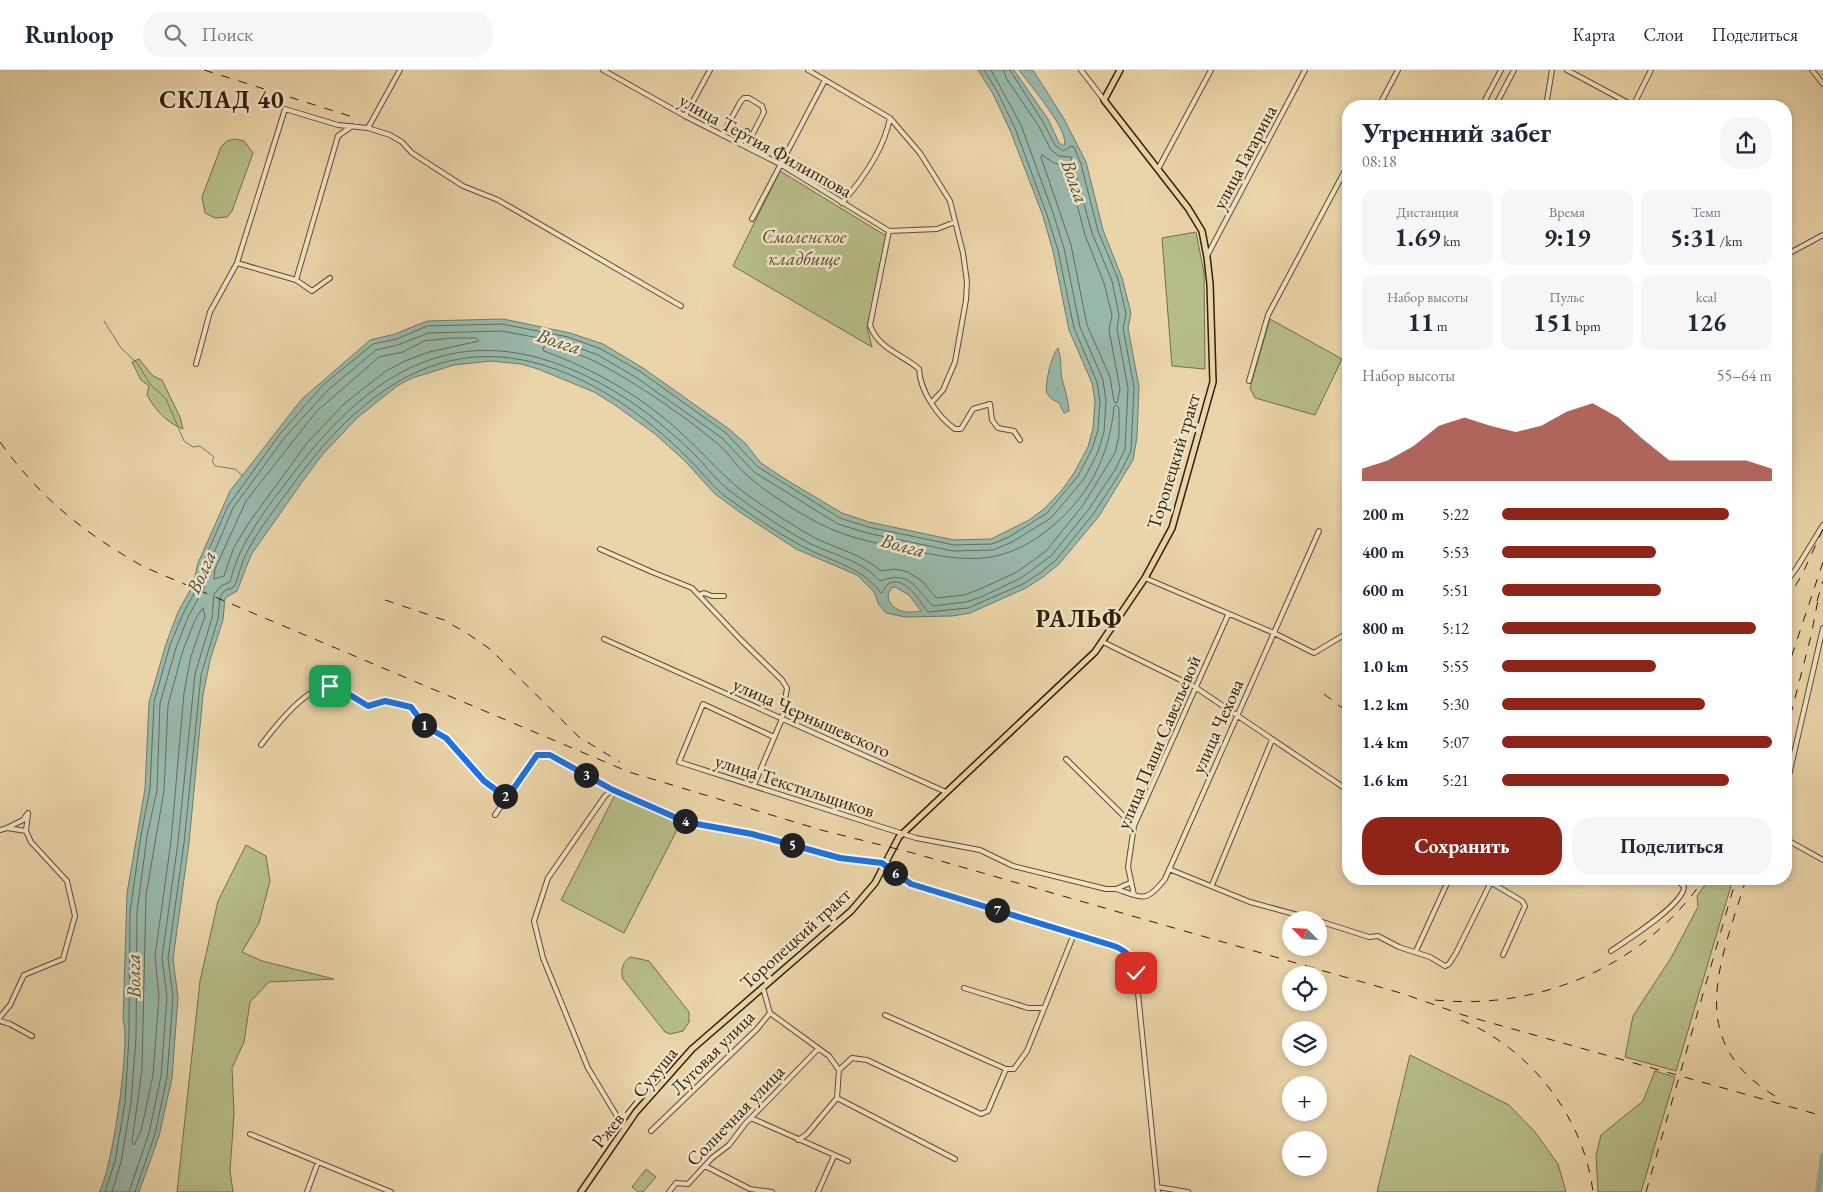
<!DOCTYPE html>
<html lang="ru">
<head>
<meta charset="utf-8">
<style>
  body { margin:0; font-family:"EB Garamond",serif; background:#f6f6f7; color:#1f2937; height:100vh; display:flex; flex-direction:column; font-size:19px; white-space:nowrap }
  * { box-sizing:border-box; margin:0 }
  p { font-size:16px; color:#747a83 }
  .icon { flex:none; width:28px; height:28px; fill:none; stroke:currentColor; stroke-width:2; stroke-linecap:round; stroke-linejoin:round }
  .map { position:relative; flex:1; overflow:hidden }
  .side { position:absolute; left:1342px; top:30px; width:450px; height:785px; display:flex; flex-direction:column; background:#fff; border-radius:20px; box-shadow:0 2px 8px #0003 }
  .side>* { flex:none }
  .needle { width:32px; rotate:294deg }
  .tools { position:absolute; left:1282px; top:841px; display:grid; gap:10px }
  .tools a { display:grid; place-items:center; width:45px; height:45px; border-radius:50%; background:#fff; box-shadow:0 2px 8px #0003; font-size:25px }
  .pin { position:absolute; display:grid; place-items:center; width:42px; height:42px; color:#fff; margin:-21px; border-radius:10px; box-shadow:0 2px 8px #0006 }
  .km { position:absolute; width:25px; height:25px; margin:-12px; border-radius:50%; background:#222; color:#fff; font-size:14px; line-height:25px; text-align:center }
  .round { display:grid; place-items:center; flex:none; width:52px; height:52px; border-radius:20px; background:#f6f6f7 }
  .overview { display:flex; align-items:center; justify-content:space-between; height:85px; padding:0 20px }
  h1 { font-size:28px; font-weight:700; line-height:38px }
  .figures { display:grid; grid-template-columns:repeat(3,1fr); gap:8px; height:85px; padding:5px 20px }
  .figures div { display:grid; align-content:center; border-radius:12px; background:#f6f6f7; text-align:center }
  .figures b { font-size:25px; font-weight:700 }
  .figures small { font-size:14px; font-weight:400 }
  .figures p { font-size:14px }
  .chart { height:140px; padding:10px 20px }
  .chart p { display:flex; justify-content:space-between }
  .chart svg { width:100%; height:90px; margin-top:5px; fill:#8f2418; opacity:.7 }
  .primary-button { display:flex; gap:10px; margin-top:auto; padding:10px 20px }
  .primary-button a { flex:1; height:58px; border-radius:20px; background:#8f2418; color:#fff; font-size:20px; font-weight:700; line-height:58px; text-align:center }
  .primary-button a+a { background:#f6f6f7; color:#1f2937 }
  ul { padding:0 20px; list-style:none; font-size:16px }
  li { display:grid; grid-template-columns:80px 60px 1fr; align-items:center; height:38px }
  li i { height:12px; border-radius:6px; background:#8f2418 }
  header { display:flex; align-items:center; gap:30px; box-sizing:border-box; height:70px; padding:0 25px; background:#fff; border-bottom:1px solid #e0e1e3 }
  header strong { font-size:24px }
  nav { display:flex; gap:28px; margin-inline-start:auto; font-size:18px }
  .search { width:350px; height:45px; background:#f6f6f7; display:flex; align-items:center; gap:12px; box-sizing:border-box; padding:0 18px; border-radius:20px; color:#747a83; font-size:19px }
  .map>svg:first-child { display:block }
  .green { fill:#b6bd89; stroke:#726e49 }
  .water { fill:#98b8aa; stroke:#6e7b6a; fill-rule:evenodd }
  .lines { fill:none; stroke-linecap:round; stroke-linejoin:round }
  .shore { stroke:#646c5a; stroke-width:1 }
  .stream { stroke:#6e7b6a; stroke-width:1 }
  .river { stroke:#98b8aa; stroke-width:6 }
  .minor-casing { stroke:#5e4c31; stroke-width:6 }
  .major-casing { stroke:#2f1f09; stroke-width:8 }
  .minor { stroke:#f1e3c7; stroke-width:4 }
  .major { stroke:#ead4a9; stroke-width:5 }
  .rail { stroke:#2f1f09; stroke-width:1; stroke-dasharray:9 9; stroke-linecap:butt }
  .route-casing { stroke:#fff; stroke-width:10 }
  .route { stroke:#1a73e8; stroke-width:6 }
  .labels { text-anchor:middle; stroke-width:5; stroke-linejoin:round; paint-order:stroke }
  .street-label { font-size:19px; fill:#2f1f09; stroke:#f1e3c7 }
  .park-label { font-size:19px; font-style:italic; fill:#584e2f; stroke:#f1e3c7 }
  .water-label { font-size:20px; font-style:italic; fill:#4e4d39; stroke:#f1e3c7 }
  .district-label { font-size:24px; font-weight:bold; letter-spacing:1px; fill:#2f1f09; stroke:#f1e3c7 }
</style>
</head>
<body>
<header>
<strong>Runloop</strong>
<div class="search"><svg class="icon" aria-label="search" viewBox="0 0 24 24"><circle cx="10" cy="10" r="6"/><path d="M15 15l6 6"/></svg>Поиск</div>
<nav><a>Карта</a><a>Слои</a><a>Поделиться</a></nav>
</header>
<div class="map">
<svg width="1823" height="1122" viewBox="0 0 1823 1122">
  <rect width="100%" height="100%" fill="#ead4a9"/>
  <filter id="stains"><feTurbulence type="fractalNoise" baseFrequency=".004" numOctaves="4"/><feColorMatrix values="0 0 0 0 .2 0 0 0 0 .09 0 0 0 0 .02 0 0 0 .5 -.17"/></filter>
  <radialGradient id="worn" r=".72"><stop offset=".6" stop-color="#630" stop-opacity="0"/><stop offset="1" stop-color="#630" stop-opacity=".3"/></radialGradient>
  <path class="green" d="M235,69L244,71L253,83L232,141L227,147L215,148L205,143L202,127L221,77L227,71Z
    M780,101L888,167L867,257L872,277L733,196Z
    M1196,162L1204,203L1205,299L1172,296L1162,168Z
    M1270,249L1342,289L1315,345L1255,328L1250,318Z
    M139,289L153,306L162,310L180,347L183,359C166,352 156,341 147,325L149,316L141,310L132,292Z
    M615,725L680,754L624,863L561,830Z
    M246,775L266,786L270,811L259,853L242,882L262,891L334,909L269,912L250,932L244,972L232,998L234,1044L230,1101L233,1122H177L200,911L218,831Z
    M1709,809H1733L1676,1001L1625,987L1633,946L1671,888L1698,837L1697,826Z
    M631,887L649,891L689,942V952L683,961L670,964L665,962L623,909C620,901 623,890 631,887Z
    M1410,985L1509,1035L1535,1062L1558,1094L1566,1122H1377Z
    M1655,1001L1675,1007L1641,1122H1598L1596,1086L1601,1065L1643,1031Z
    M646,1099L656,1107L643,1122H638L632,1117Z"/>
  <path class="water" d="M978,0H1014L1048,49L1059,73L1064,76C1071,62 1029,14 1019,0H1033L1064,49L1086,92L1103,160L1122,208L1131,243L1128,258L1139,317L1137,367L1133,390L1099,446L1059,494L1043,507L1026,518L970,543L952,546L905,547L886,543L879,535L874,522L857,505L796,479L741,443L715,424L685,391L655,364L615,335L594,322L538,299L521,294L491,291L454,295L412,308L397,316L358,347L322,385L302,412L251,485L237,521L225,528L223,550L210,590L203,625L189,773L173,889L178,927L172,1008L159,1066L139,1122H99C112,1102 131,971 123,950L127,823L145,719L149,632L166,574L178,542L193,515L198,493L230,421L302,329L370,270L395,264L427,251L503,249L570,263L603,274L643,298L729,359L745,373L761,393L785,409L842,443L869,452L954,470L991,469L1029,450L1044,439L1062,420L1074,403L1088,377L1093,358L1095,331L1092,313L1069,260L1053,181L1043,146L1010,60L993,24ZM895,517L909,525L921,541C907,544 890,542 888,525L891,518Z
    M1058,278C1062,290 1060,298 1062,309C1065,320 1068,329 1069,341L1064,343L1059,333C1054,330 1050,329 1047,323C1044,315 1052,284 1058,278Z"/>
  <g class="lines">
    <path class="shore" d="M1042,85L1054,93L1067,96L1085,165L1104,213L1112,245L1109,260L1120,319L1117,333L1114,332L1110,307L1087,255L1071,175L1041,87Z
      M453,268H476L479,271L429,282L405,291L386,301L345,333L307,373L248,454L234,477L224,506L214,509L215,499L246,431L316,342L379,287L403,282L424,271Z
      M546,276C562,280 581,284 596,292C637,313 683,345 718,374C730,384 737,398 749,407C770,425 810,451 836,461C863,472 892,476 920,482C969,492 1003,494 1045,462C1087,430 1109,389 1114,337L1116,335L1119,338V366L1115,383L1083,435L1046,481L1017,502L978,520L964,525L936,528L922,511L908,502L895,499L881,501C860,484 841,480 817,469C795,457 774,443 753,429C725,410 705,384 680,362C640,325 595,300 544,281L543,278Z
      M203,538L205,546L191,586L184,623L171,771L155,886L159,926L153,1005L141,1061L134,1075L132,1072L142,999L146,825L164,721L168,635L183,580L195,550Z
      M105,1122L115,1091L125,1033L129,967L130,842L141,765L150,719L154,632L170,575L183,544L198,516L202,495L228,436L280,364L323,315L373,274L397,269L427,256L502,254L568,267L601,279L641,302L726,363L758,397L840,448L868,457L954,475L992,474L1009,467L1047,443L1078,406L1092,379L1098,360L1100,331L1097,312L1074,258L1058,180L1047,145L1015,58L997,21L984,0
      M112,1122L121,1092L131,1033L136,967L137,842L147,766L157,720L160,633L176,578L188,547L204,518L208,497L233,438L285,367L328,320L376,280L398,275L428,263L502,261L566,273L598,285L637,308L722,368L754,402L838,454L867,463L953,481L993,480L1012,472L1051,448L1084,409L1098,382L1104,362L1106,331L1103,310L1080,257L1064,178L1053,143L1021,55L991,0
      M129,1122L149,1063L161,1006L167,927L162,888L178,772L195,604L212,548L214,524L221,516L230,512C233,501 236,491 241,481C255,452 276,426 295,401C378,292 469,243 600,313C634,331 665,356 693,383C707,397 718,413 734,424C759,442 784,460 811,474C836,486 861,490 880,511C910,500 914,517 933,536L966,532L981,527L1021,508L1051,486L1089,439L1115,400L1125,379L1128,318L1117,259L1119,245L1112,211L1092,163L1071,87L1059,86L1051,80L1038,55L1006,8L1004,0
      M135,1122L155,1064L167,1007L173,927L168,888L184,773L201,605L218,549L220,527L224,521L234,517C239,506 241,493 247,482C260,457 278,435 294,413C381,293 482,244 617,330C643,347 667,367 688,388C701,401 712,416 726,427C750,444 774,461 800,475C828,491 860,495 881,523C885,521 884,517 888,514C905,504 921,533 928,542L968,538L1023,514L1040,503L1056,490L1094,443L1120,403L1131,381L1134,317L1123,258L1126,244L1118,209L1098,161L1081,94L1074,77L1071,76L1063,81L1055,75L1043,52L1010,0"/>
    <path class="stream" d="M104,251L121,278L138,294L149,313L166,329L184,371L193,377L200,376L214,387L212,391L215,396L235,399L243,406"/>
    <path class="river" d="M1818,1122L1823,1086"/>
    <defs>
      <path id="minor" d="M400,0L368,58L390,65L402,72L412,83L463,116L498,130L681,236
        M603,0L685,46L780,94L889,161
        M808,0L890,48L920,83L950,131L963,183L967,212L966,230L955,292L943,320L932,332
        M1081,0L1104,30
        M1567,0L1634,36
        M1812,0L1823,14
        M1379,36L1398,0
        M1482,36L1501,0
        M1495,36L1514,0
        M1546,36L1552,0
        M1633,36L1651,0
        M685,46L710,0
        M722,65L741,31L744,28H749L762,36L764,42L746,77
        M740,74L747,61
        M1158,99L1211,0
        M842,133C863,109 884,79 890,48
        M752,149L825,10
        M889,161L870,255C878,279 902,284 919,299C920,321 938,347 955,359H961L973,339L990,334L992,350L998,358L1014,361L1020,370
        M889,161L937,159L955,152
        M1786,185L1823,165
        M1207,186L1305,0
        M237,193L296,210L312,221L330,208
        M296,210L338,66L352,56
        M196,294L210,242L237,193L285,39L338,55L368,58
        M1249,311L1268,245L1349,93
        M600,479L652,502L692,518L741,570L782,610L787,618L782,649L754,715
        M1145,508L1274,563L1314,583L1349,562
        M1786,512L1796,499L1823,455
        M699,525L704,523L712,526H724
        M604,569L946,722
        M1103,572L1195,617L1349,721
        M774,667L703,634L679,692L916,768L980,780L1013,796L1106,819H1116L1130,813
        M261,675C275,657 307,615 331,616C345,617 356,629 368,636L385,631L411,637L425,655L446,668L484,711L507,728
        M1066,689L1134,756
        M1786,718L1823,558
        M613,719L605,726L548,808L534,851L543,888L588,998L624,1058
        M495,745L537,685H550L613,719L686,752L753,764L840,788L883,793L911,815L1124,880L1131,887L1136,903L1158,1122
        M7,758L23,750L28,743
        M0,760L7,758L26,761
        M26,761L28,744
        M1786,767L1789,771L1823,790
        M1169,799L1250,832L1316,850
        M1485,809L1522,831L1525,836L1503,885
        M1636,809H1644
        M1212,815L1272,670
        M1116,819C1144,828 1146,833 1165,809L1319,461
        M1134,825L1128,797L1134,756L1228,545
        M1319,851L1369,867L1378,866L1399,877L1430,887L1445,896L1449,894L1456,883L1491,812
        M1416,881L1449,809
        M1611,881C1627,870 1683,835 1684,817L1677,809
        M763,918L770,943L829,986L839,1000L837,1028L955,1089
        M964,918L1028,938H1043
        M885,945L1006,999H1014L1027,981L1074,864
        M0,947L10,935L24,905L63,889L75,846L67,811L31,772L26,761
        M0,951L10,954L32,966
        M839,1000L852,988L867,990L981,1044L988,1041L1006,999
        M751,1048L848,1091
        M651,1061L757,959L770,943
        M250,1064L391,1122
        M798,1070L807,1064L837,1028
        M705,1096L750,1119L772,1122
        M1157,1117L1188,1122
        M307,1122L318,1092
        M669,1122L676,1113L688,1114L712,1088L729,1075L745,1054L818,979
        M818,1122L834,1086"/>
      <path id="major" d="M581,1122L636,1042L692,979L851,841L875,813L899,767L1095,582L1145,508L1172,458L1213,312L1210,214L1207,187L1202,161L1188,138L1104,30L1120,0"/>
    </defs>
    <use href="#minor" class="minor-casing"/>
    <use href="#major" class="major-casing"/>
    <use href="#minor" class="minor"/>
    <use href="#major" class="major"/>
    <path class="rail" d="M204,0L356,48
      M0,372C42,430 83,462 144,497L629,702L821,760L913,783L1404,924L1463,945L1823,1046
      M385,530L444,550L468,564L490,579L579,667L620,692
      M1786,531L1802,505L1823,459
      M1817,531L1823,511
      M1786,603L1823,492
      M1324,624L1349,643
      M1786,663L1811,566L1819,525
      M1746,809C1720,895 1682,973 1780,1029
      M1435,930C1539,941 1644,896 1704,809
      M1461,950C1530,978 1584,1047 1593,1122
      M1646,1122L1736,809"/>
  </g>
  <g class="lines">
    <defs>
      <path id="route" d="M330,616L342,620L368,636L385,631L411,637L425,656L446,668L484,711L507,728L537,685H550L613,720L686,752L752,764L840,788L882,793L911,814L1114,876C1128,881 1133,889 1136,903"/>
    </defs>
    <use href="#route" class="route-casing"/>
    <use href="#route" class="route"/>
  </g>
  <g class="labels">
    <g class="street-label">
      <text transform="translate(766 75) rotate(29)" y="7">улица Тертия Филиппова</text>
      <text transform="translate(1244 87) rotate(-62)" y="7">улица Гагарина</text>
      <text transform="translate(1173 391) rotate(-73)" y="7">Торопецкий тракт</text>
      <text transform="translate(812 647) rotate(24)" y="7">улица Чернышевского</text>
      <text transform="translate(1217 656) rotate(-66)" y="7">улица Чехова</text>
      <text transform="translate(1158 672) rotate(-67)" y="7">улица Паши Савельевой</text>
      <text transform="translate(795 715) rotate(18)" y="7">улица Текстильщиков</text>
      <text transform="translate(795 868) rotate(-42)" y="7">Торопецкий тракт</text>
      <text transform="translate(712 982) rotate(-45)" y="7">Луговая улица</text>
      <text transform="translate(634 1027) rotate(-51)" y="7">Ржев — Сухуша</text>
      <text transform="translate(735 1045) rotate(-46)" y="7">Солнечная улица</text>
    </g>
    <g class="park-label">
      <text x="804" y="173">Смоленское<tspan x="804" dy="22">кладбище</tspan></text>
    </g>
    <g class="water-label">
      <text transform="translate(1075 111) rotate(70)" y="7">Волга</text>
      <text transform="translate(559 271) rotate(18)" y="7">Волга</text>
      <text transform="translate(903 475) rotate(15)" y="7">Волга</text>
      <text transform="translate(201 502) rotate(-66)" y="7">Волга</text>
      <text transform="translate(133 906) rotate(-91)" y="7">Волга</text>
    </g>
    <g class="district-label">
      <text x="222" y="38">СКЛАД 40</text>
      <text x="1079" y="557">РАЛЬФ</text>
    </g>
  </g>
  <rect width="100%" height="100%" filter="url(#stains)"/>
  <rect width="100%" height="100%" fill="url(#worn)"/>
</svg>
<div class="tools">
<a><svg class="needle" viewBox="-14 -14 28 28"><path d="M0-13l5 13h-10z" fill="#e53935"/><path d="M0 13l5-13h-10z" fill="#747a83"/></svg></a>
<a><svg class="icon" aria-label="locate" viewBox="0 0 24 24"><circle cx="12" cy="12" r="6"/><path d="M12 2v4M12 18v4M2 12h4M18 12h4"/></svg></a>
<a><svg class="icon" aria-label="layers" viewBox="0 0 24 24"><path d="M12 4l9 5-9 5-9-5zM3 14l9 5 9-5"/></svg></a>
<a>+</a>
<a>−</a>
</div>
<div class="pin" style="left:330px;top:616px;background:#1e9e55"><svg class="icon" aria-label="arrive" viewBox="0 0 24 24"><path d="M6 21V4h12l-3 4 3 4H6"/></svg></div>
<div class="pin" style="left:1136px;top:903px;background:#d93025"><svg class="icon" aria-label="check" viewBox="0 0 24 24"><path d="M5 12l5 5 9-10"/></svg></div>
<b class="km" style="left:424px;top:655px">1</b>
<b class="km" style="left:505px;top:726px">2</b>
<b class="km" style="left:586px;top:705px">3</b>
<b class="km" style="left:685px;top:751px">4</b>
<b class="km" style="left:792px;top:775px">5</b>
<b class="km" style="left:895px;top:803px">6</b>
<b class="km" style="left:997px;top:840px">7</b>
<section class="side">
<div class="overview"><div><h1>Утренний забег</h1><p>08:18</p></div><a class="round"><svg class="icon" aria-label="share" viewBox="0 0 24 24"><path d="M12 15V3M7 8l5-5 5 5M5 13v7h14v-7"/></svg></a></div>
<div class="figures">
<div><p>Дистанция</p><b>1.69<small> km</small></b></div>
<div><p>Время</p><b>9:19</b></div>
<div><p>Темп</p><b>5:31<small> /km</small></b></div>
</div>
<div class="figures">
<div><p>Набор высоты</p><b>11<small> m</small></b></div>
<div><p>Пульс</p><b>151<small> bpm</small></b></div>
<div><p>kcal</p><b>126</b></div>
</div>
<div class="chart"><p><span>Набор высоты</span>55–64 m</p>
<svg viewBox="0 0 160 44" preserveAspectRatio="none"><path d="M0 44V38L10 34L20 27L30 17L40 13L50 17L60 20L70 17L80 10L90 6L100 13L110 24L120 34L130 34L140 34L150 34L160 38V44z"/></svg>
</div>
<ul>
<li><b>200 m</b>5:22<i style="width:84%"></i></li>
<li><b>400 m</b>5:53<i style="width:57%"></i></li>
<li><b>600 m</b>5:51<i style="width:59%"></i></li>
<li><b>800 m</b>5:12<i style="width:94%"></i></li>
<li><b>1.0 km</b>5:55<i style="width:57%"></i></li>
<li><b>1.2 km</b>5:30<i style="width:75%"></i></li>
<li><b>1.4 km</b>5:07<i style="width:100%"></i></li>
<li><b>1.6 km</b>5:21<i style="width:84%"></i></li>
</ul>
<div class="primary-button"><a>Сохранить</a><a>Поделиться</a></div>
</section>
</div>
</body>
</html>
